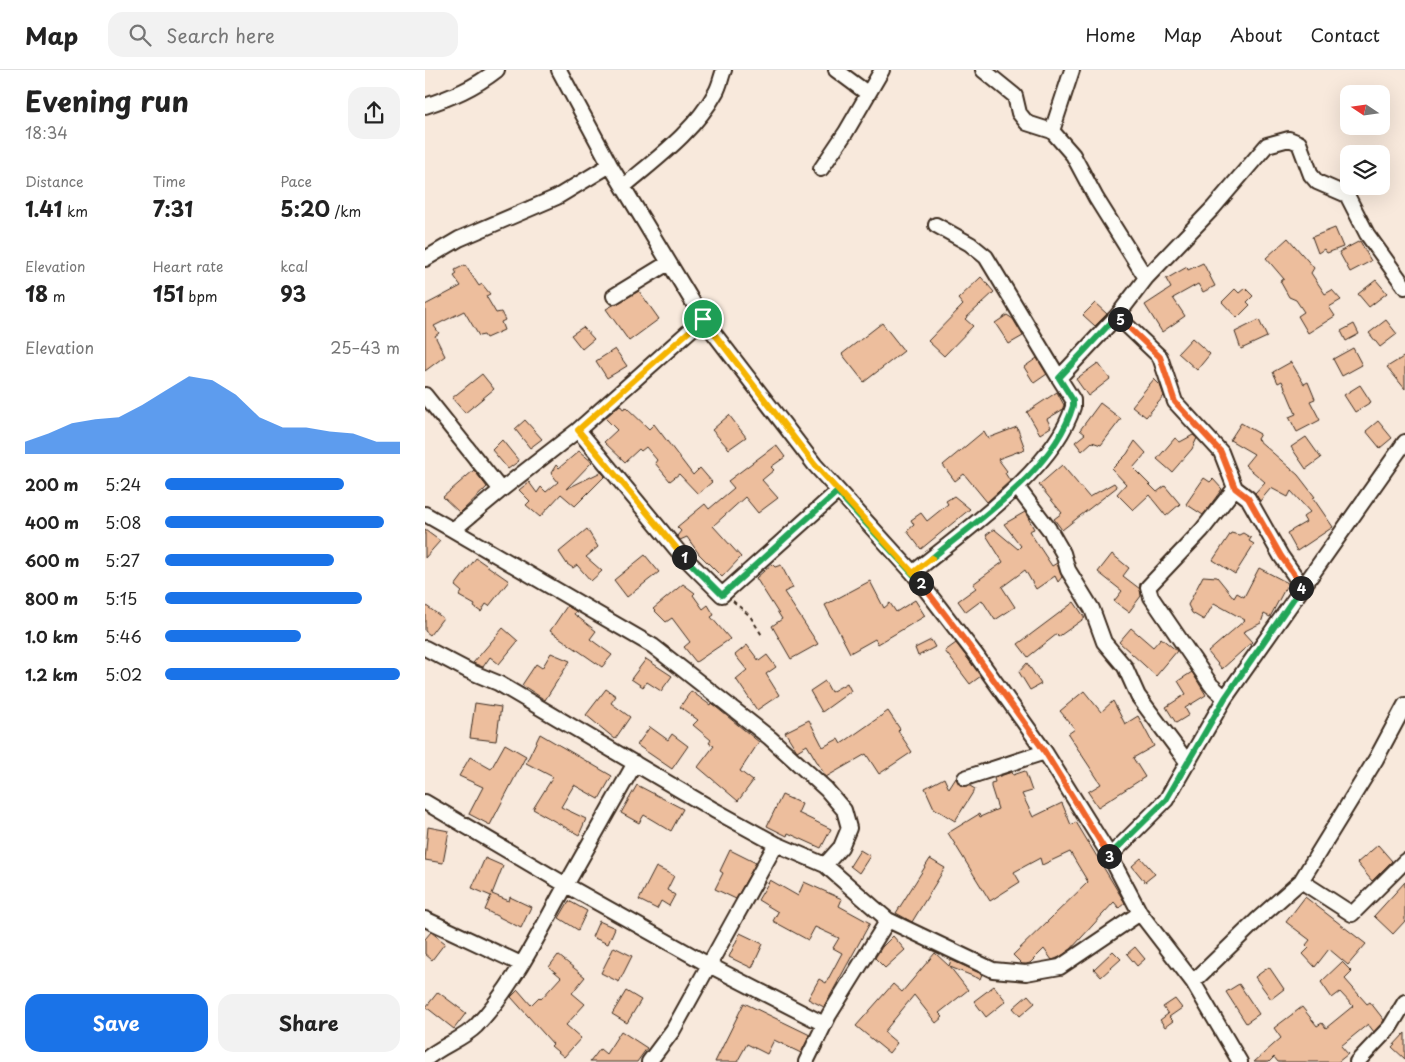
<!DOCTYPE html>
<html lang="en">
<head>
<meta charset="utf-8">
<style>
  body { margin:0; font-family:"Playpen Sans",sans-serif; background:#f2f2f2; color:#222; height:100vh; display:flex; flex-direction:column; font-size:19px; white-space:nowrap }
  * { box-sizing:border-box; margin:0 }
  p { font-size:16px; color:#767676 }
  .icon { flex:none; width:28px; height:28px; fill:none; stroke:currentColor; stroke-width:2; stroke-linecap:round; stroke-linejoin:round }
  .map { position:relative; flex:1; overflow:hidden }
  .drawer { display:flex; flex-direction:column; background:#fff; width:425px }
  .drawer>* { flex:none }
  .needle { width:32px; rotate:283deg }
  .controls { position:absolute; left:915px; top:15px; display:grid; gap:10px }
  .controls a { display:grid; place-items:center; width:50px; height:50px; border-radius:10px; background:#fff; box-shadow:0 5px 20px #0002; font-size:25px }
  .pin { position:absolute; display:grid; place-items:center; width:42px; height:42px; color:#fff; margin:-21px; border:2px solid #fff; border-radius:50%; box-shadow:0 1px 5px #0007 }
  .km { position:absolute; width:25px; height:25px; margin:-12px; border-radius:50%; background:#222; color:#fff; font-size:14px; line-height:25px; text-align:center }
  .round { display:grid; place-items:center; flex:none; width:52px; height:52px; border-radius:15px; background:#f2f2f2 }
  .summary { display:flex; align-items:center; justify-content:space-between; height:85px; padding:0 25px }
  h1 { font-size:28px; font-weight:700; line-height:38px }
  .figures { display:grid; grid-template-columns:repeat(3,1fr); gap:8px; height:85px; padding:5px 25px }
  .figures div { display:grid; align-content:center }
  .figures b { font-size:21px; font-weight:700 }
  .figures small { font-size:14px; font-weight:400 }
  .figures p { font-size:14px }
  .chart { height:140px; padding:10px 25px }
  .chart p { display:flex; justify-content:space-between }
  .chart svg { width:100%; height:90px; margin-top:5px; fill:#1a73e8; opacity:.7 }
  .action { display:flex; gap:10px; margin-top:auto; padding:10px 25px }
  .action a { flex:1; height:58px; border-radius:15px; background:#1a73e8; color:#fff; font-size:20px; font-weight:700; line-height:58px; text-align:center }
  .action a+a { background:#f2f2f2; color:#222 }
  ul { padding:0 25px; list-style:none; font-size:16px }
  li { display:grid; grid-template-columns:80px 60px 1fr; align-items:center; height:38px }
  li i { height:12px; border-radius:6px; background:#1a73e8 }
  header { display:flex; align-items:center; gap:30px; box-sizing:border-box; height:70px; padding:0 25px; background:#fff; border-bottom:1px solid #e0e0e0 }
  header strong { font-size:24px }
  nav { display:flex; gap:28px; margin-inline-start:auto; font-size:18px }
  .search { width:350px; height:45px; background:#f2f2f2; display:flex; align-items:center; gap:12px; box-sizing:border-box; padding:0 18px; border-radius:15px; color:#767676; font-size:19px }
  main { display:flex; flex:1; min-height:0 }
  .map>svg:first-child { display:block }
  .building { fill:#edbe9d; stroke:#3b2a1e }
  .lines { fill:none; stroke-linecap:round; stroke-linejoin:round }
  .minor-casing { stroke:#3b2a1e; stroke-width:18 }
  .path { stroke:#3b2a1e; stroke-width:2; stroke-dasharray:4 4; stroke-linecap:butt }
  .minor { stroke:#fdfcf7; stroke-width:14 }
  .split-1-casing { stroke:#fff; stroke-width:10 }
  .split-2-casing { stroke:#fff; stroke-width:10 }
  .split-3-casing { stroke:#fff; stroke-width:10 }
  .split-4-casing { stroke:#fff; stroke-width:10 }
  .split-5-casing { stroke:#fff; stroke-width:10 }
  .split-6-casing { stroke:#fff; stroke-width:10 }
  .split-7-casing { stroke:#fff; stroke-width:10 }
  .split-1 { stroke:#f5b400; stroke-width:6 }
  .split-2 { stroke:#22a559; stroke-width:6 }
  .split-3 { stroke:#f0652b; stroke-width:6 }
  .split-4 { stroke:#22a559; stroke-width:6 }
  .split-5 { stroke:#f0652b; stroke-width:6 }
  .split-6 { stroke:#22a559; stroke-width:6 }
  .split-7 { stroke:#f5b400; stroke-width:6 }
</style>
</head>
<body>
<header>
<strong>Map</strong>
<div class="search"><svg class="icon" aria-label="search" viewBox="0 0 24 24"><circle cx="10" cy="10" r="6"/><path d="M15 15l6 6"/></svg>Search here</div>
<nav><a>Home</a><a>Map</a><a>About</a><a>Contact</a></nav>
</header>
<main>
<section class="drawer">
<div class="summary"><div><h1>Evening run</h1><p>18:34</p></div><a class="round"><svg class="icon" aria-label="share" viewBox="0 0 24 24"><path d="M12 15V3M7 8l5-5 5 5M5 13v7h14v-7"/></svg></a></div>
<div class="figures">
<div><p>Distance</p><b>1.41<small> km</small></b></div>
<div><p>Time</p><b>7:31</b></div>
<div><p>Pace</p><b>5:20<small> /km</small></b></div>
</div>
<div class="figures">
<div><p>Elevation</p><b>18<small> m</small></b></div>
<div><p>Heart rate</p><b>151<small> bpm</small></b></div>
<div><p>kcal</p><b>93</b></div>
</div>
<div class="chart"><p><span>Elevation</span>25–43 m</p>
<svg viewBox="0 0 160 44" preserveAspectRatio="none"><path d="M0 44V38L10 34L20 29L30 27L40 26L50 20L60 13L70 6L80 8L90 15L100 26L110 31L120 31L130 33L140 34L150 38L160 38V44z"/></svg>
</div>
<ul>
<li><b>200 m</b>5:24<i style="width:76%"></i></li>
<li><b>400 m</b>5:08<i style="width:93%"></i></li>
<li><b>600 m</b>5:27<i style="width:72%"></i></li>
<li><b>800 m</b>5:15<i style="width:84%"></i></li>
<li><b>1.0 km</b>5:46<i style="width:58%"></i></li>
<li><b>1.2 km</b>5:02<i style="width:100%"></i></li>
</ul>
<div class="action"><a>Save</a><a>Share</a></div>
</section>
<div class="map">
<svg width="980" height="992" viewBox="0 0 980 992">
  <rect width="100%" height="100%" fill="#f8e9dc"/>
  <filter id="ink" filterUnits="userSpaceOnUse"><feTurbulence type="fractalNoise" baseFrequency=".02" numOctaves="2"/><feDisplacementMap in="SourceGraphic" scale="10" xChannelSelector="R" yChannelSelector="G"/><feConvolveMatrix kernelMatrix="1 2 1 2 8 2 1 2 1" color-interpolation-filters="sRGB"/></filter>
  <g filter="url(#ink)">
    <path class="building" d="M910,158L918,177L902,183L899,179L893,183L887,167Z
      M863,168L889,198L886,203L900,224L907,220L916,230L904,237L910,246L883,263L873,246L879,242L871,230L864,227L855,211L859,209L841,188Z
      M935,171L946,191L925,202L914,182Z
      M778,193L790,216L778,222L773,214L748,228L760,246L737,262L720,235L746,218L741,209L762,197L763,200Z
      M40,195L54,216L57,214L65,224L61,226L71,243L76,242L80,250L76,252L79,260L61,268L59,265L54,266L39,241L9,256L14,263L10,266L20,286L0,301V235L36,216L29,206L32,204L30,200Z
      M556,207L569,222L540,249L548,256L519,286L503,271L538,235L533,229Z
      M951,210L962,223L944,237L933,224Z
      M820,218L828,226L822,232L825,235L812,248L797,232L810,219L814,223Z
      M214,221L234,249L204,271L181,239Z
      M670,233L682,244L670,256L658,245Z
      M582,245L588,249L598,266L584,274L570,253Z
      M834,250L842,267L816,279L810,262Z
      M961,250L972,264L955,277L944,263Z
      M457,253L479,281L439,312L417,284Z
      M929,254L934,264L921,271L916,261Z
      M158,257L169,269L157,279L146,265Z
      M767,268L785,284L772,300L753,283Z
      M928,278L937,295L917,306L908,289Z
      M190,279L202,296L182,308L171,291Z
      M980,286V319L962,297Z
      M612,288L622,304L609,313L599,297Z
      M866,292L879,314L883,312L890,329L885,331L895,350L872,362L864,347L871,344L857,311L853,313L848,302Z
      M673,293L685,309L663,326L651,309Z
      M57,304L69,319L40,343L27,328Z
      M729,309L735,315L739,326L721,347L707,336Z
      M935,315L946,332L930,342L919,325Z
      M632,322L639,335L637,340L622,349L626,357L615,364L602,342Z
      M675,333L696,349L676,375L667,372L657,381L650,372L660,364L655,360Z
      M195,335L198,339L201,337L224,359L229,354L268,405L275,398L287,412L273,424L254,404L245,411L230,393L232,390L221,377L216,381L214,379L200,392L179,372L192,360L180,348Z
      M304,345L321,367L304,379L287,360Z
      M100,350L117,369L105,378L90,359Z
      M953,351L967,368L955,378L941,361Z
      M816,353L835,364L832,369L873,405L890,427L888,428L908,457L872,481L862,463L881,452L878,447L885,442L866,421L863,427L846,418L835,431L830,423L840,412L820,395L829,384L805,370Z
      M592,357L600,379L573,389L582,401L580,403L585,411L562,432L539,404L530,411L518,395L559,361L563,368Z
      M768,365L772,368L767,379L747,402L732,389L750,368L755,372Z
      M881,367L896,388L881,399L866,377Z
      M77,370L94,391L83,399L67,380Z
      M710,371L721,383L708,398L732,422L740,416L755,434L741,446L724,425L708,440L692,424L701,414L687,399L702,384Z
      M351,375L360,387L346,397L349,400L337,410L353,428L333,443L320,427L288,456L316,487L297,507L274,484L262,467L255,470L252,466L256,461L252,457L280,434L284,439L309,418L303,411Z
      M154,381L167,392L141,419L176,402L180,406L150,436L136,424L115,447L101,435L105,431L94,420L104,412L112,423L116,417L121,422L133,412L126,403L131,395L134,398Z
      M637,395L664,427L689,413L692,417L637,460L629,449L637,443L614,415Z
      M49,400L62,417L35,443L18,427Z
      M779,408L785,412L788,409L797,419L778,445L761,434Z
      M529,426L545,439L496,479L482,461L489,455L486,450L496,443L502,451L523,434L521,431Z
      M600,442L609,459L604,461L627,496L632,493L637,507L633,512L630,506L611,519L600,500L577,517L590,537L570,550L557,530L541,542L533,531L551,518L548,514L578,492L561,465L569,459L593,479L596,476L579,454Z
      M162,459L173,477L161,487L177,501L166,511L152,495L148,498L142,494L134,482Z
      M0,460L15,471L0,488Z
      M806,463L814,465L818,463L826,468L824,471L829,474L810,504L788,490Z
      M687,484L704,498L698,506L715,519L716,526L704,542L689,531L697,521L673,502Z
      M220,485L234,502L202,527L189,510Z
      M51,488L84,511L64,536L61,534L56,542L49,537L50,535L34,526L37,522L30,516Z
      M347,494L350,497L356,495L368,518L359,522L393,574L366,589L347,556L357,549L331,508Z
      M834,498L863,513L845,547L839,544L836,553L818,562L827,572L797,599L783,582L820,550L789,533L779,550L767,543L763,535L778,506L792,507L809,528L812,523L819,527Z
      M445,511L459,538L465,533L471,542L490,530L500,546L453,574L450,569L425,583L400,535Z
      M258,514L270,523L268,525L278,539L283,535L289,545L286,547L305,569L271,592L259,577L265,572L247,548L241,552L228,539Z
      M649,532L660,548L633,567L632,564L603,587L593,574Z
      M0,535L18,548L5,565L0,561Z
      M142,536L151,541L149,544L171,561L165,569L187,585L177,597L125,561Z
      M78,558L93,571L74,594L65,587L58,597L48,593Z
      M706,558L728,577L736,568L752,581L731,606L694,572Z
      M506,570L510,577L493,586L490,578Z
      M531,573L556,606L545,614L520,581Z
      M322,575L334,591L342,585L351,597L341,604L354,625L332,640L311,609L322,600L310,585Z
      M126,583L145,591L120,630L97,615L111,594L117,598Z
      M221,589L247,606L236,621L222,612L218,617L206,609Z
      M602,593L616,614L605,620L594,602Z
      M767,602L781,625L760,638L764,645L751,653L741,637L761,624L753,611Z
      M400,611L406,622L422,613L426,621L397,642L385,621Z
      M181,619L191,626L186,633L205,647L190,669L161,645Z
      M266,621L285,635L286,633L334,672L315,701L328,711L313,731L273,697L289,676L284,673L286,670L268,655L273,650L255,637Z
      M659,621L676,642L688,631L700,654L713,646L729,676L708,688L720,707L673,737L663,722L676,714L643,664L650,659L635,641Z
      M50,633L76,637L71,671L45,668Z
      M463,641L475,659L473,661L487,682L454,704L441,684L401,707L382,675L372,681L360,662L384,650L398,677L413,669L416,674Z
      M225,657L243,670L247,664L263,676L247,699L212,675Z
      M115,664L187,706L174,729L149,715L136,737L161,749L154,765L108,739L128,707L101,693Z
      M80,674L101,686L65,755L44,744L58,717L34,706L45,687L66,699Z
      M600,701L607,721L597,724L608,747L637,733L646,755L651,752L700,833L694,838L689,832L646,879L635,887L627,890L619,879L605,893L601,894H597L588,885L663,812L645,782L617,795L615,788L589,802L595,812L565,831L523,763L554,744L555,747L573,739L566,717V713L570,712L569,708L587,702L588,705Z
      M519,708L524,719L531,708L535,715L545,716L550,719L530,751L509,738L500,718Z
      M212,715L258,739L246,761L219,745L214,753L196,743Z
      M357,725L377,734L373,743L406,759L396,778L363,763L362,766L342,756Z
      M3,757L24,761L18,793L0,790Z
      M953,775L967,791L947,811L932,793Z
      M305,780L331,793L311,829L290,819L298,803L295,801Z
      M435,780L445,786L434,803L425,796Z
      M60,788L78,796L67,824L84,831L85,827L106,837L96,858L60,840L66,826L47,818Z
      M716,788L730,804L720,812L707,796Z
      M505,789L520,798L487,852L471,843Z
      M231,797L249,806L242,820L250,825L244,836L236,831L232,839L214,830Z
      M345,810L373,826L379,812L417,829L414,836L445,853L399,937L383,929L394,909L401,913L417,883L408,878L414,868L390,857L383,870L348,851L353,842L333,830Z
      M980,812V851L968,864L949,846Z
      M880,827L941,874L923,895L904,879L890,897L878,884L884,878L881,875L885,870L861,852Z
      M144,831L162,841L153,860L134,848Z
      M174,851L190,858L183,874L167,867Z
      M6,862L20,873L7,890L0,884V869Z
      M315,863L338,874L327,898L304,887Z
      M468,866L480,880L460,898L450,888L457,877Z
      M189,877L207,886L194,912L176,903Z
      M710,877L720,889L712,896L702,884Z
      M688,881L696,889L676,907L669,899Z
      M510,883L524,896L526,890L557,904L555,909L525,897L543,920L514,943L518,947L511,953L489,925L459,962L472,973L464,983L431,956L468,914L477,922Z
      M133,885L160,907L147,923L160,934L141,955L156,968L139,987L126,976L128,974L86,927L93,920L106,935L114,927L116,929L136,907L124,897Z
      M917,892L927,902L920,909L942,934L945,932L959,950L958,952L949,962L943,954L916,976L923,984L913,992H853L849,987L844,992H829L856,968L849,958L877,937L892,956L897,953L901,958L928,936L915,922L907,928L896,912Z
      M844,897L859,919L846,929L830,907Z
      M814,914L834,944L821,953L801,922Z
      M569,916L581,931L561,947L549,931Z
      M201,921L216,930L202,953L187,944Z
      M13,922L41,943L29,959L1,937Z
      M603,925L610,933L595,946L588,938Z
      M750,929L757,938L744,947L748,951L740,957L735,950L743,944L738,937Z
      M319,933L385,965L376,983L349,970L342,984L322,974L312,992H290Z
      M196,961L222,978L212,992H165L175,979L181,984Z
      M980,963V989L967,977Z"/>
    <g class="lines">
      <defs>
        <path id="minor" d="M134,0L185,95L278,249L390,395L488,503L551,585L620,682L685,786L715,843L768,912L815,992
          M411,0L442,23
          M0,36C27,27 49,18 72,0
          M627,61L647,0
          M396,99L421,62L457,0
          M198,117C231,89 270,61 291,22C295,15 296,7 299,0
          M511,155L545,174L561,187L634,308
          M0,189L34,169L132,127L185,95
          M721,208L788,138L842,75L864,69L874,73L886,105L892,112L922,125L942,164L980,217
          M189,226L243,193
          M692,246L735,287L750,332L796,382L810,418L823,428L856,486L877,516
          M278,249L153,360L76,420L28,460L228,576L345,668L401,719L419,740L424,758L416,777L400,795
          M0,325L76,420
          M153,360L253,481L297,525L412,422
          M592,417L624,459
          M0,444L28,460
          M627,464L638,483L643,500L667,539L679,572L700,597L713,626L763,693
          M488,503C539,461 629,400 648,337V330L634,308L692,246L721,208L671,128L648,85L627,61L602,53L594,43L590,26L558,0
          M0,578L44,601L73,613L289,740L351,774L400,795L463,850L568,900L601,903L635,897L715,843
          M800,628L786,615L726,527L723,517L777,460L810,418
          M540,708L620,682
          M0,732L141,815L210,693
          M685,786L741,730L800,628L980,372
          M876,811L951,689L980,635
          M0,849L96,894
          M768,912L833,849L876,811L927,844L980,791
          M0,990C15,976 37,970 51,956C89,916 114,863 141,815L284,895L351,774
          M224,992L248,960L284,895L399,954
          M381,992L404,945L463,850
          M932,992L965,957L980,932"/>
      </defs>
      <use href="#minor" class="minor-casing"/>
      <path class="path" d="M308,531L325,546L338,567"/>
      <use href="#minor" class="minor"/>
    </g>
  </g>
  <g class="lines" filter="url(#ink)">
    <defs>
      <path id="split-1" d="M259,487L153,360L278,249"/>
      <path id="split-2" d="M259,487L297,525L412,422L496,513"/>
      <path id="split-3" d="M496,513L551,585L620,682L684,786"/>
      <path id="split-4" d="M684,786L741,730L800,628L876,518"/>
      <path id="split-5" d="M695,249L735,287L750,332L796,382L810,418L823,428L856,486L877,516L876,518"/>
      <path id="split-6" d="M507,488C556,447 629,400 648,336V330L634,308L692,246L695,249"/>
      <path id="split-7" d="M278,249L390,395L488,503L507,488"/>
    </defs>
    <use href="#split-1" class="split-1-casing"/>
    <use href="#split-2" class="split-2-casing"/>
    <use href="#split-3" class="split-3-casing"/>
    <use href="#split-4" class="split-4-casing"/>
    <use href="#split-5" class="split-5-casing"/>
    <use href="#split-6" class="split-6-casing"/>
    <use href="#split-7" class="split-7-casing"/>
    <use href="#split-1" class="split-1"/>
    <use href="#split-2" class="split-2"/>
    <use href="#split-3" class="split-3"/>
    <use href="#split-4" class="split-4"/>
    <use href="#split-5" class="split-5"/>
    <use href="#split-6" class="split-6"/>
    <use href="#split-7" class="split-7"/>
  </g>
</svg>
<div class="controls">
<a><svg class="needle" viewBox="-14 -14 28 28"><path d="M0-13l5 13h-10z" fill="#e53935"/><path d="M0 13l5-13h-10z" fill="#767676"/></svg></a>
<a><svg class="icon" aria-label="layers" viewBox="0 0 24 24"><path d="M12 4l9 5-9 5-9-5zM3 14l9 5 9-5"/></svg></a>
</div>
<div class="pin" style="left:278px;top:249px;background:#1e9e55"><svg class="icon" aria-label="arrive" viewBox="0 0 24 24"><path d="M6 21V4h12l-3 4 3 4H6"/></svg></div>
<b class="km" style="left:259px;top:487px">1</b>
<b class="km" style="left:496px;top:513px">2</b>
<b class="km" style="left:684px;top:786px">3</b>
<b class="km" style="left:876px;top:518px">4</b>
<b class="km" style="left:695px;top:249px">5</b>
</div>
</main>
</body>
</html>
